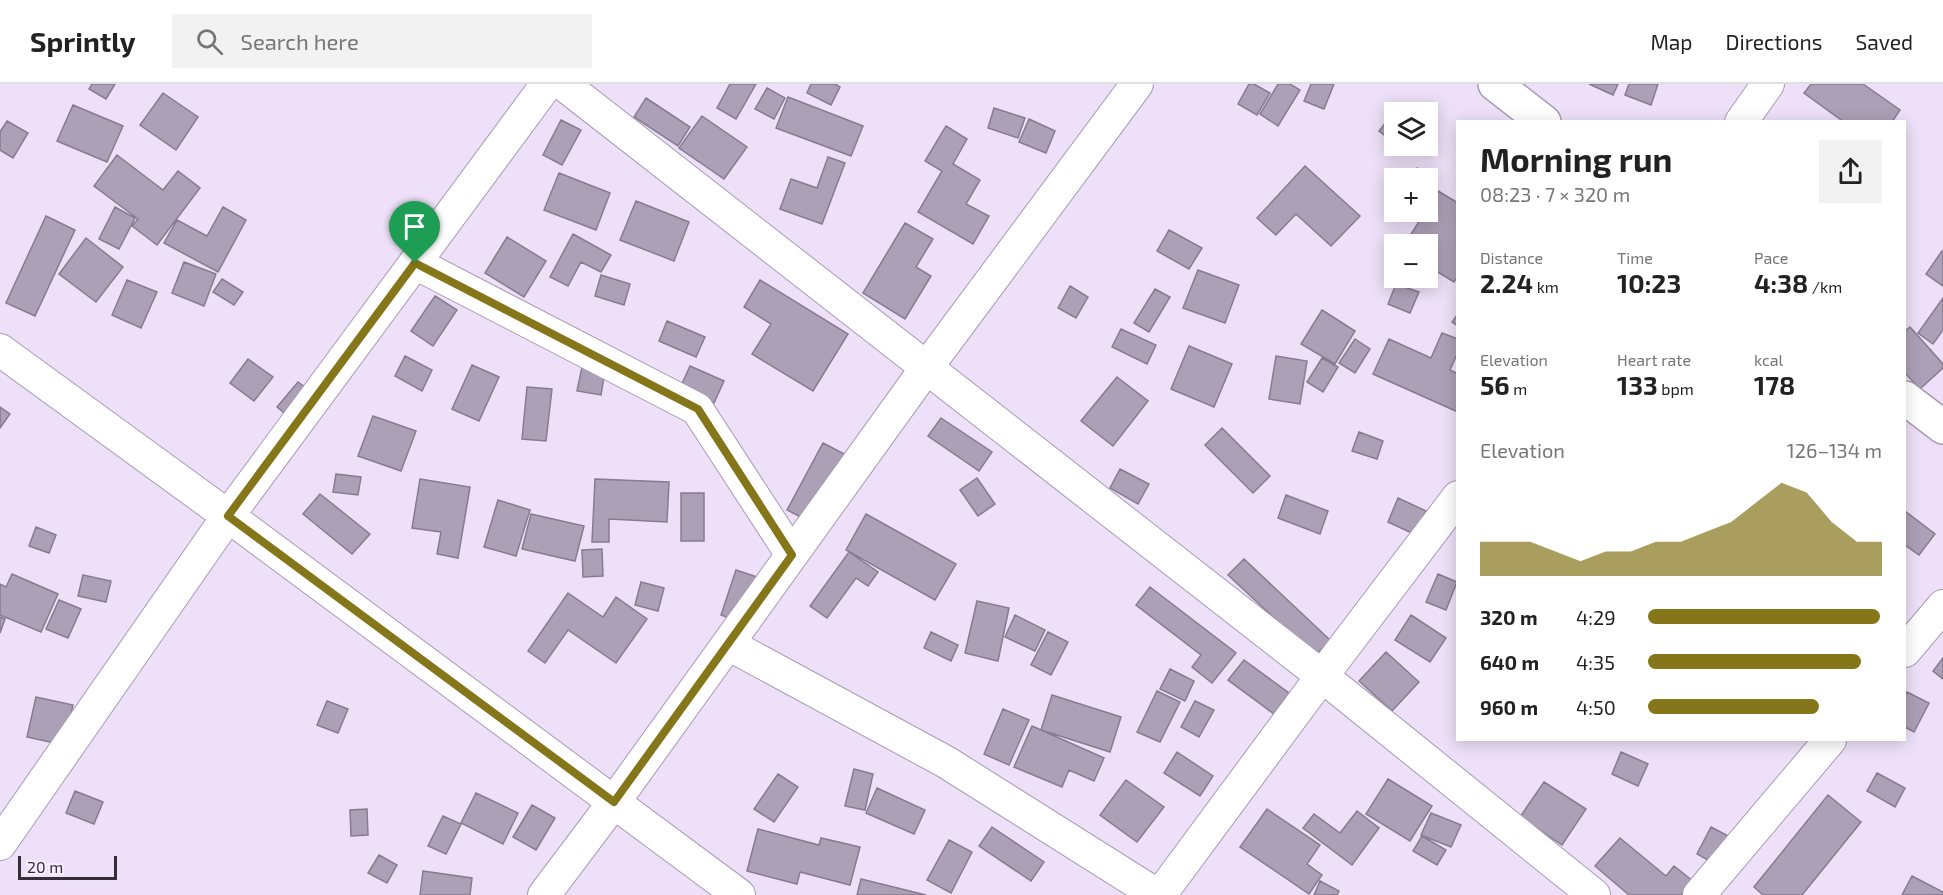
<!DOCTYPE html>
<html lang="en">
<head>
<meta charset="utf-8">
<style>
  body { margin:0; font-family:"Exo 2",sans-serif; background:#f2f2f2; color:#222; height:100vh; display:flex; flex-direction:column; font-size:22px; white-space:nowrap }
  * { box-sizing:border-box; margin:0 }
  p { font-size:20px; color:#767676 }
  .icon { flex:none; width:33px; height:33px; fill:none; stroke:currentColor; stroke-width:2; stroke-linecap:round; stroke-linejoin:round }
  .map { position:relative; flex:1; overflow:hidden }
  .details { position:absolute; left:1456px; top:36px; width:450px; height:621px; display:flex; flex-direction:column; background:#fff; border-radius:0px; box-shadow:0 3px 15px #0003 }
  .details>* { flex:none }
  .fabs { position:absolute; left:1384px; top:18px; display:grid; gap:12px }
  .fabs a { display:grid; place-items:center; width:54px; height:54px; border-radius:0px; background:#fff; box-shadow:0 3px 15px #0003; font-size:30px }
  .scale { position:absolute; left:18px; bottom:15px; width:99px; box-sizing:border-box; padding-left:6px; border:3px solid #322d36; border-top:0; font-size:16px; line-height:21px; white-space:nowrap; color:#322d36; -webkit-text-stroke:4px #f7effe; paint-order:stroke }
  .pin { position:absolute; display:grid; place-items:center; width:51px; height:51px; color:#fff; margin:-62px -26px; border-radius:50% 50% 50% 0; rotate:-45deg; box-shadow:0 0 6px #0007 }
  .pin .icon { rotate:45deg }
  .round { display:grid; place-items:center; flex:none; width:63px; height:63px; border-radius:0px; background:#f2f2f2 }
  .overview { display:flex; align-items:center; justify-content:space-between; height:102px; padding:0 24px }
  h1 { font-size:33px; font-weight:700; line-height:45px }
  .metrics { display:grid; grid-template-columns:repeat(3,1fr); gap:9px; height:102px; padding:6px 24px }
  .metrics div { display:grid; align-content:center }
  .metrics b { font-size:26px; font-weight:700 }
  .metrics small { font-size:16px; font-weight:400 }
  .metrics p { font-size:16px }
  .chart { height:168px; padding:12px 24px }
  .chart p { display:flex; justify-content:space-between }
  .chart svg { width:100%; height:108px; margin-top:6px; fill:#857619; opacity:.7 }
  ul { padding:0 24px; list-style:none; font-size:20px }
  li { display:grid; grid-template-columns:96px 72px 1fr; align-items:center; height:45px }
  li i { height:15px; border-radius:8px; background:#857619 }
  header { display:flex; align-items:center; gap:36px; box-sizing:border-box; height:84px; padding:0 30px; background:#fff; border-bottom:2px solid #e0e0e0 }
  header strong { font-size:28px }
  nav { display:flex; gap:33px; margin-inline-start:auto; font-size:21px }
  .search { width:420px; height:54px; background:#f2f2f2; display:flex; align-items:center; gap:15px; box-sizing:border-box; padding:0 21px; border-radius:0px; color:#767676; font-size:22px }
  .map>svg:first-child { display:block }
  .building { fill:#aca0b7; stroke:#877b92; stroke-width:1.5 }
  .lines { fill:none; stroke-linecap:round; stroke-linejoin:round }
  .minor-casing { stroke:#a89cb3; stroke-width:34 }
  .trunk-casing { stroke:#a89cb3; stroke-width:36 }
  .minor { stroke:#fff; stroke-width:32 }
  .trunk { stroke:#fff; stroke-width:33 }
  .route-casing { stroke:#fff; stroke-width:12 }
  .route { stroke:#857619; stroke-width:8 }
</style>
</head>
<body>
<header>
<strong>Sprintly</strong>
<div class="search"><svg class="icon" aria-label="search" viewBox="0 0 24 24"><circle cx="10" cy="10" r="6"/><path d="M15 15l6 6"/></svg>Search here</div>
<nav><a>Map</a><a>Directions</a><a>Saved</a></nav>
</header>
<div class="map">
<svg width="1943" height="811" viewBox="0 0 1943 811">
  <rect width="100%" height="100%" fill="#ede0f8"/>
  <path class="building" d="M92,0H115L106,15L89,5Z
    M730,0H756L736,35L717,24Z
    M811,0H835L840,3L831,21L807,9Z
    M1249,0H1254L1270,9L1257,31L1238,20Z
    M1278,0H1290L1300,6L1278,42L1260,30Z
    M1311,0H1334L1324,25L1304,17Z
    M1589,0H1618L1613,11Z
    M1629,0H1658L1651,21L1625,11Z
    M1811,0H1863L1900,26L1892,38H1844L1804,9Z
    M767,4L785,14L774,35L755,25Z
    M163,9L198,33L176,66L140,41Z
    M788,13L863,42L851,72L776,44Z
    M646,14L690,43L678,62L634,33Z
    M73,21L123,42L107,78L57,57Z
    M1398,23L1405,28H1395V59L1379,47Z
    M994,24L1025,34L1018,54L988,44Z
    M702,32L747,63L724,95L679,64Z
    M1029,35L1055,47L1046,69L1019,58Z
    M561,36L581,46L562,81L543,71Z
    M7,37L28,49L13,74L0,66V48Z
    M946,42L967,55L953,80L980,96L966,120L989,132L973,160L918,128L942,87L925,77Z
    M1398,62H1419L1411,71Z
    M117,71L163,106L178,87L200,104L157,161L132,142L138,135L94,102Z
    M828,73L845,79L822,140L780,125L791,95L817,104Z
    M1305,82L1360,132L1331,162L1296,130L1276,151L1257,134Z
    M1417,84L1434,100L1428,106V94H1407Z
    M559,89L610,109L596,146L544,126Z
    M1438,107L1458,119V192L1454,198L1428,182V160H1405L1425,128H1428V123Z
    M636,117L689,138L674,177L620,156Z
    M115,123L135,134L119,165L99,155Z
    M223,123L246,136L218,188L164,159L177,136L207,152Z
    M46,132L75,146L35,232L6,219Z
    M905,139L933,155L916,183L931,192L905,235L863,209Z
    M1169,146L1202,164L1189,185L1157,167Z
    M573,150L611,171L601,188L581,178L568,202L550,193Z
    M507,153L546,177L524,213L485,189Z
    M86,154L123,183L96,218L59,190Z
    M1942,167L1943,168V202L1926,190Z
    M184,178L216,190L204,222L172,209Z
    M1198,186L1239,201L1225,239L1183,224Z
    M601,191L630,200L624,221L595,212Z
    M222,195L243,208L234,221L213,208Z
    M127,196L157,208L141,244L112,231Z
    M760,196L848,250L813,307L752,270L771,240L744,223Z
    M1396,200L1419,208L1410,229L1388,220Z
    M1070,202L1088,213L1076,234L1058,224Z
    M1155,205L1170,213L1149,248L1134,239Z
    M435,212L457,226L433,262L411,247Z
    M1943,214V246L1933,260L1918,249Z
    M1322,226L1355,247L1335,280L1301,260Z
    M1458,230V242L1452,238Z
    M667,237L705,253L696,273L659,257Z
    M1910,243L1943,280V284L1920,305L1905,289V247Z
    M1121,245L1156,261L1147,280L1112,263Z
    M1442,249L1458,255V268L1450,286L1458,290V328L1373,290L1389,255L1431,274Z
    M1355,255L1370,265L1355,289L1339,279Z
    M1189,262L1232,280L1214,323L1171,305Z
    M405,272L432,286L422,307L395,292Z
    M1276,272L1307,277L1300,320L1269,315Z
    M1322,274L1338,283L1323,308L1307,298Z
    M248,275L273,293L254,317L230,299Z
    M472,281L499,293L479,337L452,325Z
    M690,282L724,297L714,319L680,304Z
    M582,283L605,287L601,311L577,307Z
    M1117,293L1148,317L1113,362L1081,337Z
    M298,298L312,308L290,334L277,323Z
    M527,303L552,305L546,357L522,355Z
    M0,323L10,330L0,344Z
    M373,332L416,347L401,387L358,372Z
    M941,334L992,368L979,387L928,352Z
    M1222,344L1270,392L1253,409L1205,361Z
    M1359,348L1383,357L1377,375L1352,367Z
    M823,359L852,374L816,441L787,426Z
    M1120,385L1149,400L1138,420L1110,404Z
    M336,390L361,393L358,411L333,408Z
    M977,394L995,420L978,432L960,406Z
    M420,395L470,403L458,474L437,470L441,448L412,444Z
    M595,395L669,398L667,438L609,435V458H592Z
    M681,409H704V457H681Z
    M320,410L370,450L352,470L303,430Z
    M1286,411L1328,427L1320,450L1278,434Z
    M1398,414L1426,427L1414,450L1388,438Z
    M498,416L530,426L516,472L484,463Z
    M1905,427L1935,450L1919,471L1905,461Z
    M531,430L584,442L575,477L522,465Z
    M866,430L956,480L935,516L846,466Z
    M36,443L56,451L49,469L29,462Z
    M602,465L603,492L583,493L582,466Z
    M849,468L878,488L868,502L856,494L827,534L810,522Z
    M1244,475L1330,556L1315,572L1228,491Z
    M736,486L763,495L747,540L721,531Z
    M12,490L58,510L41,548L0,531V500L6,503Z
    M1438,490L1457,498L1446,526L1426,518Z
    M83,491L111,497L106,518L78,512Z
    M641,498L664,504L658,527L635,521Z
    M1150,503L1236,569L1212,599L1192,583L1201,571L1136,521Z
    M568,509L603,533L616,513L647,535L616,579L568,546L545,579L528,567Z
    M59,516L81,525L68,554L46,545Z
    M977,517L1009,524L998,577L965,569Z
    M1015,531L1045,546L1035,567L1005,553Z
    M1411,531L1446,554L1430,578L1395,556Z
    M0,533L5,535L0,549Z
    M931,548L958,561L951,577L924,564Z
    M1048,548L1068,558L1051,591L1031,581Z
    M1386,568L1419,598L1392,627L1359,597Z
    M1943,574V595L1933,587Z
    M1244,576L1289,609L1274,630L1228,596Z
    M1170,585L1194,597L1185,617L1160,605Z
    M1157,607L1180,618L1160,658L1137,648Z
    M1907,608L1929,619L1914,648L1905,643V612Z
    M1052,611L1121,633L1110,668L1041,646Z
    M36,613L73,621L64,661L27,653Z
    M327,617L348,625L338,649L317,641Z
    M1195,617L1214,626L1199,653L1181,643Z
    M1003,625L1029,636L1009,681L984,670Z
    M1032,642L1104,674L1094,697L1069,686L1062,703L1014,683Z
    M1177,668L1213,692L1200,712L1164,689Z
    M1621,668L1648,680L1638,702L1612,690Z
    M854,685L873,690L865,726L845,722Z
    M1877,689L1905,704L1895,723L1867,707Z
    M778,690L798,703L774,738L754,725Z
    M1388,695L1432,722L1410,757L1366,730Z
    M1126,696L1164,723L1137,758L1100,731Z
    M1544,698L1586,725L1562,761L1520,733Z
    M877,704L925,726L914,750L866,729Z
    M75,707L103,718L94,740L66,729Z
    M476,709L518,729L503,760L461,739Z
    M1828,711L1861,738L1802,811H1763L1754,803Z
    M532,721L555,734L536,766L513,753Z
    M367,725L368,751L351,752L350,726Z
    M1267,725L1320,761L1307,780L1322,791L1309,810L1240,763Z
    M1357,727L1379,744L1352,781L1303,744L1314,730L1340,749Z
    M1431,729L1461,741L1451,763L1421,751Z
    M443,732L461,740L446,770L428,762Z
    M992,743L1044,778L1031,797L979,762Z
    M1711,743L1732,754L1717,781L1697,770Z
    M758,745L819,761L821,754L860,763L850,801L800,788L797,800L747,787Z
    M1422,752L1446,766L1437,781L1413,767Z
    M1620,754L1666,792L1674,782L1693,797L1681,811H1629L1595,782Z
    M949,756L972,768L951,809L927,796Z
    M379,771L397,781L387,799L368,789Z
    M423,787L472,794L470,811H420Z
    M1912,792L1943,808V811H1902Z
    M861,795L926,811H857Z
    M1320,797L1339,807L1337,811H1314Z"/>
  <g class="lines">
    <defs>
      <path id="minor" d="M563,0L1322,592L1594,811
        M1741,38L1768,0
        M415,179L697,325L792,471
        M0,266L228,432L739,811
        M728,560L946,678L1157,811
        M1905,567L1943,522
        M0,760L228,432L547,0
        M544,811L614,718L927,283L1137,0
        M1160,811L1322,592L1458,413
        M1699,811L1830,656"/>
      <path id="trunk" d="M1495,0L1544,38
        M1905,314L1943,343"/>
    </defs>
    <use href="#minor" class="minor-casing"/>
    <use href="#trunk" class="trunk-casing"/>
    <use href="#minor" class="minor"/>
    <use href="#trunk" class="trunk"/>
  </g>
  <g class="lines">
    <defs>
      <path id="route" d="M415,179L698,325L792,471L614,718L228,432Z"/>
    </defs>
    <use href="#route" class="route-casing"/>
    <use href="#route" class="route"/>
  </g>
</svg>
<div class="fabs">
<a><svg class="icon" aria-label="layers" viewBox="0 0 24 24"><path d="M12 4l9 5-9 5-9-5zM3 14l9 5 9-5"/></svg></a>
<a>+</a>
<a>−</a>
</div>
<div class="scale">20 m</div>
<div class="pin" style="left:415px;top:179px;background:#1e9e55"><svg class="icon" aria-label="arrive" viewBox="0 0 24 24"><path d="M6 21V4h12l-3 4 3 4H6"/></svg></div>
<section class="details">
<div class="overview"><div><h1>Morning run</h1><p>08:23 · 7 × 320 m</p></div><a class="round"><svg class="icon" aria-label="share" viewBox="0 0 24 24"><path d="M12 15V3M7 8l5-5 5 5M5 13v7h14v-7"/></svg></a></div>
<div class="metrics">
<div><p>Distance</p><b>2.24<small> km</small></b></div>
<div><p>Time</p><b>10:23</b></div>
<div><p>Pace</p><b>4:38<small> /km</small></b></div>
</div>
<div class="metrics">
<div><p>Elevation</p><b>56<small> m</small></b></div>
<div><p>Heart rate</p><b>133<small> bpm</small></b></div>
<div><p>kcal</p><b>178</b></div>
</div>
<div class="chart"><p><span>Elevation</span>126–134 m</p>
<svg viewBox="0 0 160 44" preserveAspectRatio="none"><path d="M0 44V30L10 30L20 30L30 34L40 38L50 34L60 34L70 30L80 30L90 26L100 22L110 14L120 6L130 10L140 22L150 30L160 30V44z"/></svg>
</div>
<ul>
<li><b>320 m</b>4:29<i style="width:99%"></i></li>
<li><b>640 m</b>4:35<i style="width:91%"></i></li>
<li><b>960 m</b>4:50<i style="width:73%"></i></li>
</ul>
</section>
</div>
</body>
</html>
